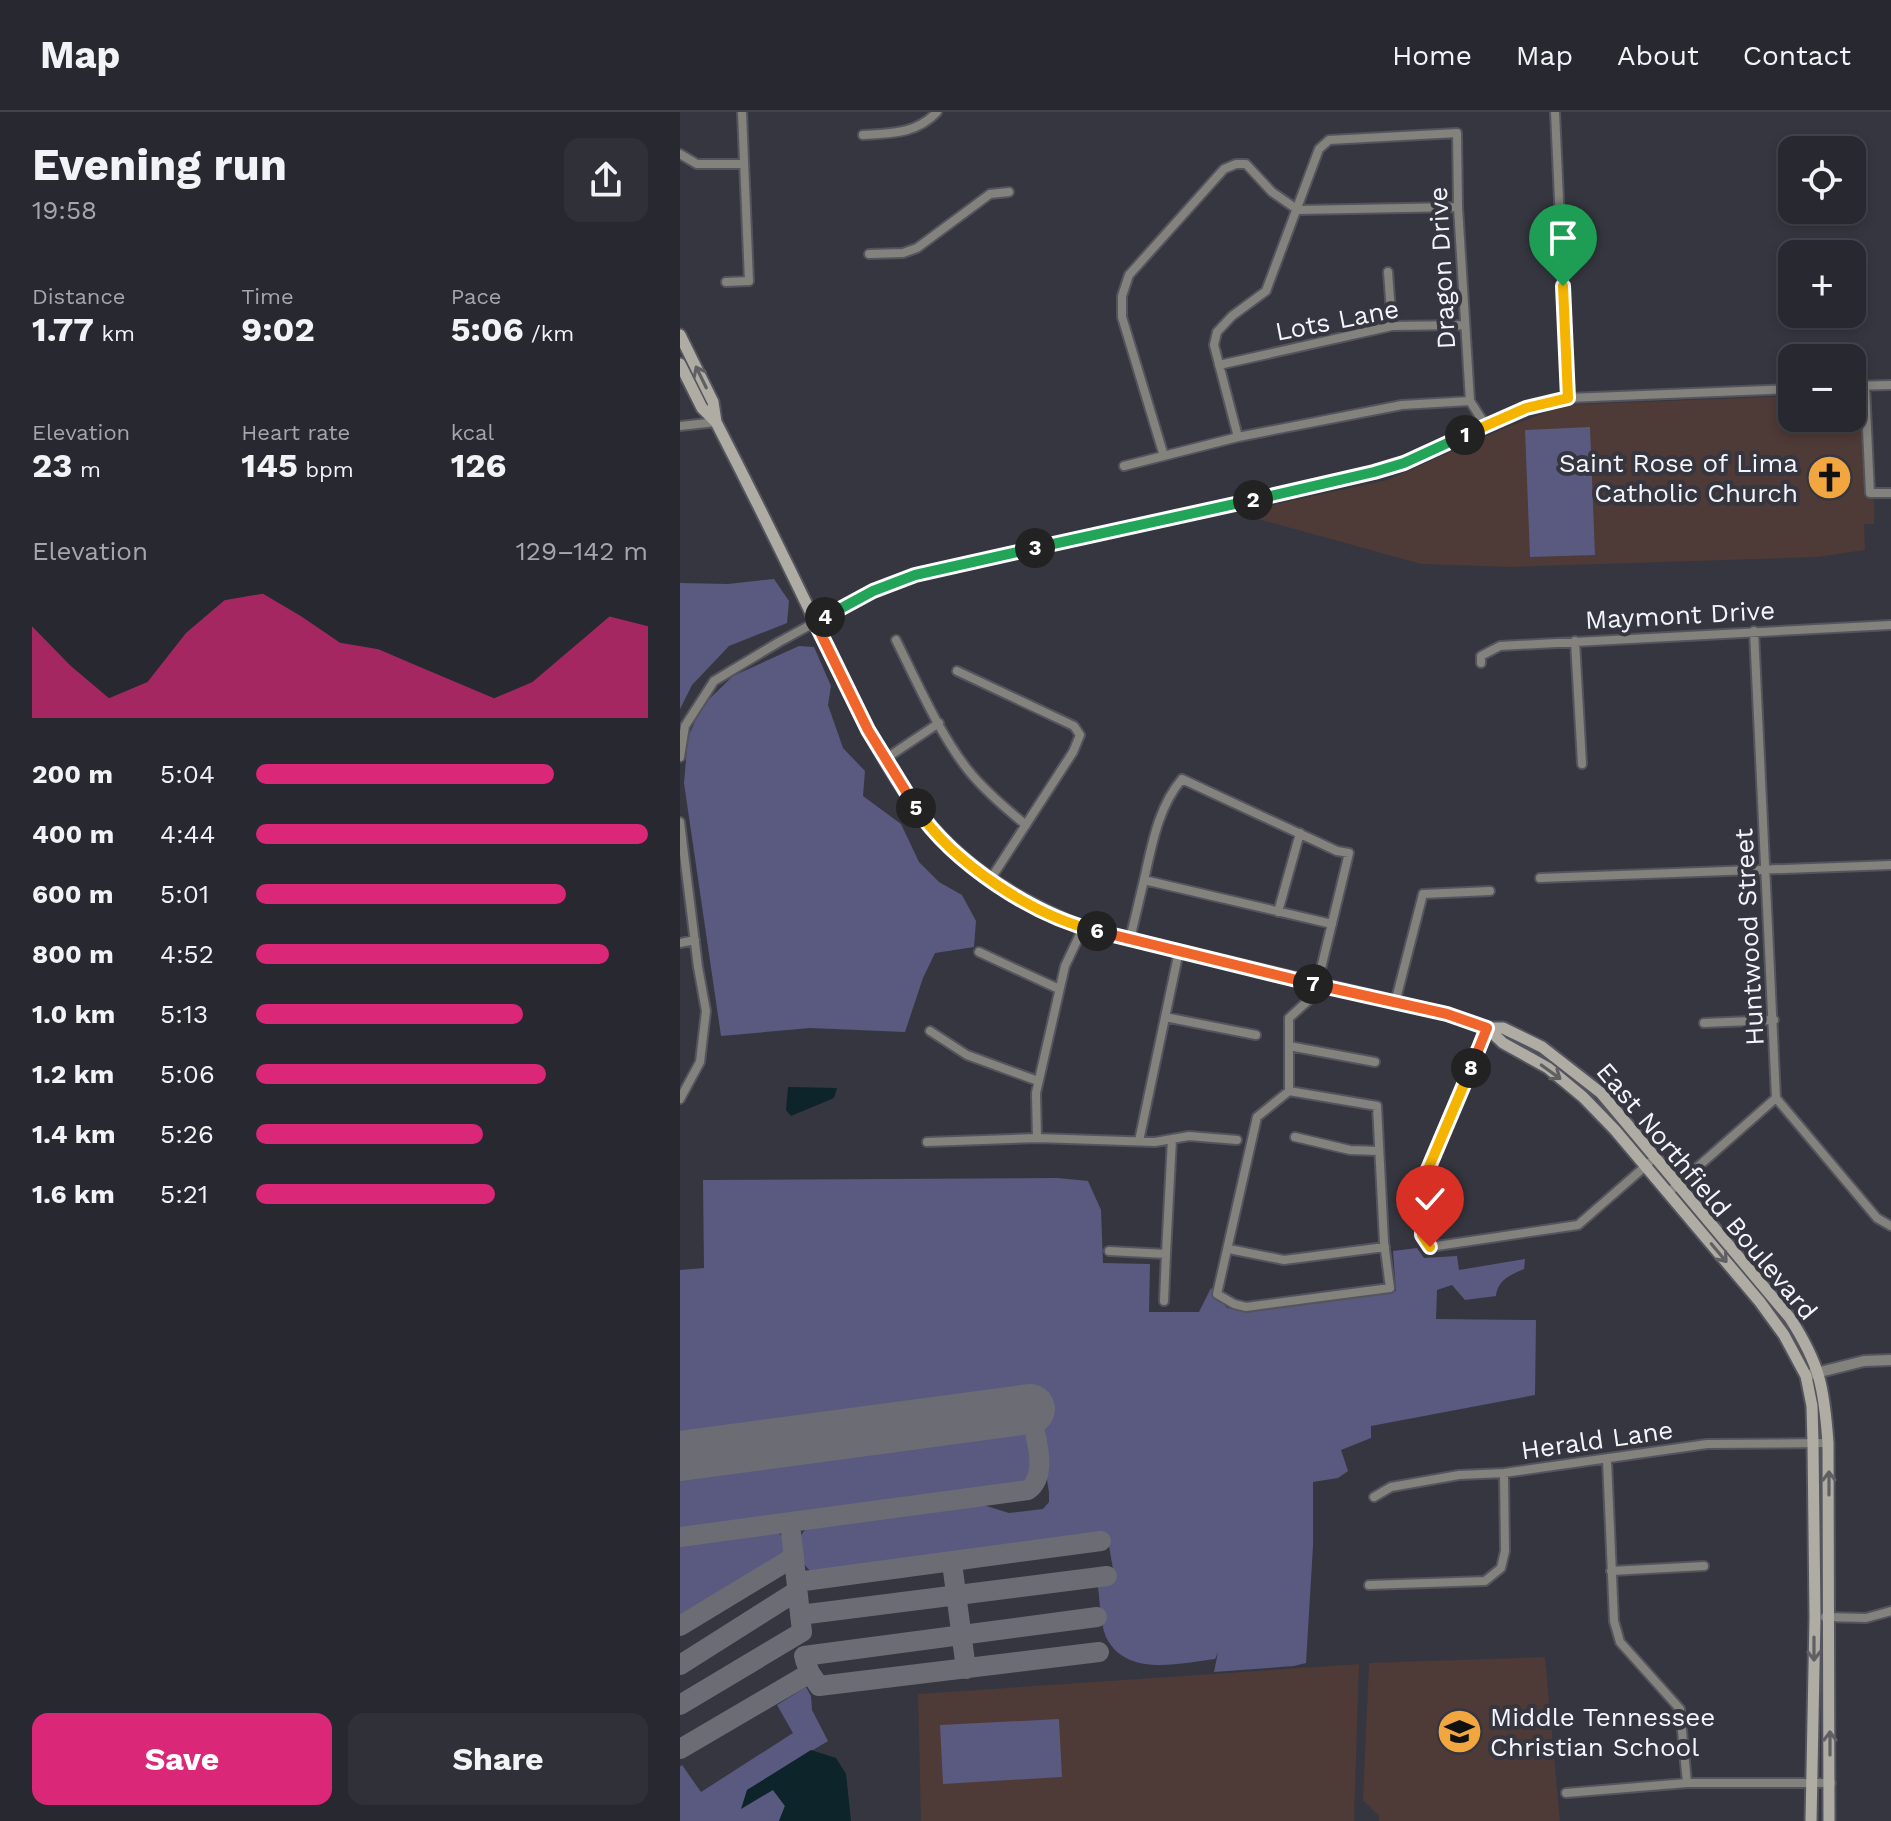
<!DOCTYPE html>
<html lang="en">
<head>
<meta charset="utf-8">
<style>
  body { margin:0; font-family:"Work Sans",sans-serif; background:#303038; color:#f1f3f6; height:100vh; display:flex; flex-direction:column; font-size:30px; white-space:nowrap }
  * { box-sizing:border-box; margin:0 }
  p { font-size:26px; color:#a5a6ab }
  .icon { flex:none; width:44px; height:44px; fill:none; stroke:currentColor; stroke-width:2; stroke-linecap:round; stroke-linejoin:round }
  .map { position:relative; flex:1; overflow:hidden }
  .drawer { display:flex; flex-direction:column; background:#282830; width:680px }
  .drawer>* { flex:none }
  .fabs { position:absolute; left:1098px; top:24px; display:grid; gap:16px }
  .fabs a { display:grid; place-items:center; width:88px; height:88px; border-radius:16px; background:#282830; box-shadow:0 4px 12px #0003,0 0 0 2px #44444c; font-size:40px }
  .pin { position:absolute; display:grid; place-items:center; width:68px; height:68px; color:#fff; margin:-82px -34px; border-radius:50% 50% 50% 0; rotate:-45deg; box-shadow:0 0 8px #0007 }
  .pin .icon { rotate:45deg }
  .km { position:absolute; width:40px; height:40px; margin:-20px; border-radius:50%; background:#222; color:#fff; font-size:22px; line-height:40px; text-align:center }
  .round { display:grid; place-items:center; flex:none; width:84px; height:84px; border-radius:16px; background:#303038 }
  .headline { display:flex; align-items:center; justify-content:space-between; height:136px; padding:0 32px }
  h1 { font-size:44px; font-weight:700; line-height:60px }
  .metrics { display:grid; grid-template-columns:repeat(3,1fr); gap:12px; height:136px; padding:8px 32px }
  .metrics div { display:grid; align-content:center }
  .metrics b { font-size:34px; font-weight:700 }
  .metrics small { font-size:22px; font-weight:400 }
  .metrics p { font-size:22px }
  .chart { height:224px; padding:16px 32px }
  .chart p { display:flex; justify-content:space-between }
  .chart svg { width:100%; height:144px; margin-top:8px; fill:#db2777; opacity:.7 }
  .button { display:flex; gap:16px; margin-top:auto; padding:16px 32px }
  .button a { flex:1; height:92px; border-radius:16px; background:#db2777; color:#fff; font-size:32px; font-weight:700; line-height:92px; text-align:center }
  .button a+a { background:#303038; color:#f1f3f6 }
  ul { padding:0 32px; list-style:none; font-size:26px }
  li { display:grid; grid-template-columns:128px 96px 1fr; align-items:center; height:60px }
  li i { height:20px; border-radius:10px; background:#db2777 }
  header { display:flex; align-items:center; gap:48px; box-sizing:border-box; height:112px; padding:0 40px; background:#282830; border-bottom:2px solid #44444c }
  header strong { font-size:38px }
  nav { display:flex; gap:44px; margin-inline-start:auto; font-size:28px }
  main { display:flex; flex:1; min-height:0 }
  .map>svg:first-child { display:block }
  .education { fill:#4e3a36 }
  .green { fill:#5a5980 }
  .water { fill:#0c242a }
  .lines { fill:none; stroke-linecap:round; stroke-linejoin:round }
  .taxiway { stroke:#6c6c74; stroke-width:20 }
  .runway { stroke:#6c6c74; stroke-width:50 }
  .minor-casing { stroke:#54545e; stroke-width:12 }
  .tertiary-casing { stroke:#54545e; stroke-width:14 }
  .secondary-casing { stroke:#54545e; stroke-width:15 }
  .minor { stroke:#84827d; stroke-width:8 }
  .tertiary { stroke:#84827d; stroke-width:10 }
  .secondary { stroke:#afaca4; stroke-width:11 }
  .oneway { stroke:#605f63 }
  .split-1-casing { stroke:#fff; stroke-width:16 }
  .split-2-casing { stroke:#fff; stroke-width:16 }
  .split-3-casing { stroke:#fff; stroke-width:16 }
  .split-4-casing { stroke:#fff; stroke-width:16 }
  .split-5-casing { stroke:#fff; stroke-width:16 }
  .split-6-casing { stroke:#fff; stroke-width:16 }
  .split-7-casing { stroke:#fff; stroke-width:16 }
  .split-8-casing { stroke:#fff; stroke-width:16 }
  .split-9-casing { stroke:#fff; stroke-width:16 }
  .split-1 { stroke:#f5b400; stroke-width:10 }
  .split-2 { stroke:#22a559; stroke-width:10 }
  .split-3 { stroke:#22a559; stroke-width:10 }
  .split-4 { stroke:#22a559; stroke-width:10 }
  .split-5 { stroke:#f0652b; stroke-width:10 }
  .split-6 { stroke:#f5b400; stroke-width:10 }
  .split-7 { stroke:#f0652b; stroke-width:10 }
  .split-8 { stroke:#f0652b; stroke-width:10 }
  .split-9 { stroke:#f5b400; stroke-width:10 }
  .labels { text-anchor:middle; stroke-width:8; stroke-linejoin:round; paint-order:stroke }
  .street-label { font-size:26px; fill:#f4f4fb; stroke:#363640 }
  .poi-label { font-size:26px; fill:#f4f4fb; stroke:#363640; text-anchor:end }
</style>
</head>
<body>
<header>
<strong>Map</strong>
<nav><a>Home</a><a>Map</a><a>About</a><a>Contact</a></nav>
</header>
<main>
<section class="drawer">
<div class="headline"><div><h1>Evening run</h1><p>19:58</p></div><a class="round"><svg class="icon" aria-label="share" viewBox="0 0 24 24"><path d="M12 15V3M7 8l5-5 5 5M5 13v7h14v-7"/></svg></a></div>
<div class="metrics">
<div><p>Distance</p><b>1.77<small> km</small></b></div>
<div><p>Time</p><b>9:02</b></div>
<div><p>Pace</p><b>5:06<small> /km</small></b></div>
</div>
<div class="metrics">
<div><p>Elevation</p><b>23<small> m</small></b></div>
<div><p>Heart rate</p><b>145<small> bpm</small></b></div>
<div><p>kcal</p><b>126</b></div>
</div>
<div class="chart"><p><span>Elevation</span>129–142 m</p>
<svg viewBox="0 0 160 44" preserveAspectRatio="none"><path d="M0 44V16L10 28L20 38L30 33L40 18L50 8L60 6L70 13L80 21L90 23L100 28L110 33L120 38L130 33L140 23L150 13L160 16V44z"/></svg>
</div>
<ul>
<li><b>200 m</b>5:04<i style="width:76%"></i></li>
<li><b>400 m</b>4:44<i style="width:100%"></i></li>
<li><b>600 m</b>5:01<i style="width:79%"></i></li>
<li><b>800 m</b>4:52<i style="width:90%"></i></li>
<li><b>1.0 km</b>5:13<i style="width:68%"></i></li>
<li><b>1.2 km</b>5:06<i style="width:74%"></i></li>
<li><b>1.4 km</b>5:26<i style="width:58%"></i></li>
<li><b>1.6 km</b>5:21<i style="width:61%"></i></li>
</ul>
<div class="button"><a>Save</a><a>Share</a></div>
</section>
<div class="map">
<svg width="1211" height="1709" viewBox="0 0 1211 1709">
  <rect width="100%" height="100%" fill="#363640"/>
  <path class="education" d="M1172,281H1177L1181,286L1187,385L1194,388V412H1184L1185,438L1138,445L829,455L741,452L556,401L707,368L830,314L885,293L1112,284V306H1172Z
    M865,1545L880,1709H699V1704L683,1688L689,1551Z
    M679,1552L674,1709H241L238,1582Z"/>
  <path class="green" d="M910,315L915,443L850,445L845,318Z
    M94,467L109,489L107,511L49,534L12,573L0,597V471L48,472Z
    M119,534L134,535L151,574L148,593L163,636L185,659L183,684L221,712L239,750L259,770L282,783L296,809L294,835L255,841L243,866L225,920L130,916L41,924L4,671L8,625L22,594L53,564Z
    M378,1066L408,1069L421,1098L423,1151L470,1152L469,1200H519L531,1176L547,1196L570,1199L716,1179L713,1139L737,1136L744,1146L777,1144L779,1158L845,1147L844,1157C830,1163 818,1168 816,1184L785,1188L772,1173L757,1178L756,1207L856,1208L855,1283L691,1314V1326L661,1338L668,1359L658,1366L633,1370V1434L626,1551L614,1554L534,1560L538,1540L535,1547C500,1551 446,1566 426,1525C420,1511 420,1490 418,1475L420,1471L435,1469L427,1422L133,1462L120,1448C119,1432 117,1418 135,1413L300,1392L329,1401L363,1397L369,1390V1381L354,1278L0,1326V1158L24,1156L23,1068Z
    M336,1315L348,1325L353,1354L342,1373L0,1419V1360Z
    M92,1418L101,1423L106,1429L105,1438L100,1446L0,1506V1432Z
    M126,1575L131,1584L132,1598L148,1629L67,1678L77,1685L93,1678L105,1694L99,1709H0V1655L2,1653L21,1680L113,1621L97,1593Z
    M379,1607L382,1665L263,1672L260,1613Z"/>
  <path class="water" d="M108,975L157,976L154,986L111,1004L106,998Z
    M131,1638L156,1646L166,1662L171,1709H99L105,1694L93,1678L61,1697L67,1678Z"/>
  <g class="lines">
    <path class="taxiway" d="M0,1425L348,1378C370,1362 354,1321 350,1297
      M272,1451L286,1557
      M117,1470L421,1429
      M120,1503L427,1464
      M0,1514L114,1445
      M124,1544L417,1505
      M0,1553L117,1479
      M130,1561L139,1574L419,1540
      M0,1593L122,1520L110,1411
      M0,1637L130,1561L125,1548"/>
    <path class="runway" d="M0,1344L350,1297"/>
    <defs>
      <path id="minor" d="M875,0L888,286
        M183,23C212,21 236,22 257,0
        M0,42L17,52H64
        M189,142L223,141L237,136L310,82L329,80
        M708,160L712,214
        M46,170L69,169L62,0
        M539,253L712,214L784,213
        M1172,274L1211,273
        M1185,274L1190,381H1211
        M0,314L36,310
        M558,325L534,233L537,220L552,204L586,179L639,37L649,28L777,21L778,95L790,289
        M484,344L442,205V184L449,163L544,57L556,52H566L592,80L618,98L778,95
        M444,354L558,325L722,293L790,289L806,314
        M216,528C237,570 259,621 288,658C305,679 325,696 346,713
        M895,529L902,652
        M801,551V544L820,534L1211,513
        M277,559L394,614L400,623L393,640L310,768
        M0,645L5,614L34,569L99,530L193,479L235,463L694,360L724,351L846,296L888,286L1112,277
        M205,647L259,611
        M0,710L18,855L26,899L20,950L0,987
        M860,766L1211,753
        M464,768C472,733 478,695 502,667L657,739L669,741L637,873L632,885L609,906V979L577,1005L537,1182L554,1192L566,1195L710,1176L704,1130L697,994L609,979
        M598,800L620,721
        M450,827L464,768L652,812
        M0,831L15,828
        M299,840L379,877
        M715,891L743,782L810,779
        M485,905L576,923
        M1024,911L1094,908
        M807,916L743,1069L742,1123L750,1135L898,1113L969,1051
        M250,919L287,943L358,969
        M609,934L695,950
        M1096,986L1197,1106L1211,1114
        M615,1025L670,1038L699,1039
        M357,1026L356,981L385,854L403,816
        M459,1029L499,839
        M247,1030L357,1026L475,1030L509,1024L557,1028
        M988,1081L1096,986L1074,519
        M549,1137L604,1148L705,1135
        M429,1139L486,1142L492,1027
        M484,1189L486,1142
        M927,1348L934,1509L940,1530L1000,1597L1007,1671
        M694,1385L711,1375L779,1363L824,1361L1027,1332L1148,1331
        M931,1459L1024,1454
        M689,1473L805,1469L821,1456L825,1439L824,1361
        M1145,1505L1186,1506L1211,1499
        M886,1681L1007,1671H1151"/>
      <path id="tertiary" d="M1132,1262L1184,1249L1211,1248"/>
      <path id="secondary" d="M0,223L33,290L36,310C72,380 107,451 141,522C179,599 213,684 279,742C316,775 358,796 403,816L767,902L807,916H823L862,935L921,981L1110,1206C1140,1253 1144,1275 1148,1331L1149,1709
        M0,252L22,296L35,309
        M807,916L823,931L868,956L903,985L935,1018L1080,1190L1104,1223L1126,1264L1132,1294L1133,1331L1135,1505L1131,1709"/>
    </defs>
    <use href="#minor" class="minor-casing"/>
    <use href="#tertiary" class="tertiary-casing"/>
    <use href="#secondary" class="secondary-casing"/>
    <use href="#minor" class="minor"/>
    <use href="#tertiary" class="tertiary"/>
    <use href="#secondary" class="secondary"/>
  </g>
  <defs><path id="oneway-shaft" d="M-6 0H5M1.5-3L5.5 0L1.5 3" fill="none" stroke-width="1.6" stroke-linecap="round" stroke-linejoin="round" transform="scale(2)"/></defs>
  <g class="oneway">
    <use href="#oneway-shaft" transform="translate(21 265) rotate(-116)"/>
    <use href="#oneway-shaft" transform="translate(871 960) rotate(36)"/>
    <use href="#oneway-shaft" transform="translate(1039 1141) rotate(50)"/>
    <use href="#oneway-shaft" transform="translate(1149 1371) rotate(-90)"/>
    <use href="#oneway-shaft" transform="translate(1134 1537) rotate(90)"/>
    <use href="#oneway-shaft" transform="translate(1150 1631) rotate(-90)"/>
  </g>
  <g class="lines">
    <defs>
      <path id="split-1" d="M785,323L846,296L888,286L883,174"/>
      <path id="split-2" d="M573,388L694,360L724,351L785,323"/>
      <path id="split-3" d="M355,436L573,388"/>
      <path id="split-4" d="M145,505L193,479L235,463L355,436"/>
      <path id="split-5" d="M145,505L135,510L188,618L236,696"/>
      <path id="split-6" d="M236,696C273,751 353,804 417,819"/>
      <path id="split-7" d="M417,819L633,872"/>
      <path id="split-8" d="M633,872L767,902L807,916L791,956"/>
      <path id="split-9" d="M750,1135L742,1123L743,1069L791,956"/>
    </defs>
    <use href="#split-1" class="split-1-casing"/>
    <use href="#split-2" class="split-2-casing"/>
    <use href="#split-3" class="split-3-casing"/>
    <use href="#split-4" class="split-4-casing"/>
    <use href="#split-5" class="split-5-casing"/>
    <use href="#split-6" class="split-6-casing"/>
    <use href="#split-7" class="split-7-casing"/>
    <use href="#split-8" class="split-8-casing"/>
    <use href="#split-9" class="split-9-casing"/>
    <use href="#split-1" class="split-1"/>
    <use href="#split-2" class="split-2"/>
    <use href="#split-3" class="split-3"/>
    <use href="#split-4" class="split-4"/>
    <use href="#split-5" class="split-5"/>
    <use href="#split-6" class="split-6"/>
    <use href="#split-7" class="split-7"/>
    <use href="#split-8" class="split-8"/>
    <use href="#split-9" class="split-9"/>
  </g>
  <defs>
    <symbol id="church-disc" viewBox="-11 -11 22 22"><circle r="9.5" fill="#f1a640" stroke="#363640"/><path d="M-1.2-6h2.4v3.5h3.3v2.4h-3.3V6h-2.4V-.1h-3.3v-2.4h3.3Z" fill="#111"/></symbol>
    <symbol id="school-disc" viewBox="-11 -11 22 22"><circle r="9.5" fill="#f1a640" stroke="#363640"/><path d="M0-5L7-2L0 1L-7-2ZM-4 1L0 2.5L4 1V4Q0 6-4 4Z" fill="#111"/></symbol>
  </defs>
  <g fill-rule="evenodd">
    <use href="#church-disc" x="1124" y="340" width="51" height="51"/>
    <use href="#school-disc" x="754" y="1594" width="51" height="51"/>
  </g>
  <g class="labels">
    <g class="street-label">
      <text transform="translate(762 156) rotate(-93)" y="9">Dragon Drive</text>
      <text transform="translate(657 208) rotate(-11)" y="9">Lots Lane</text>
      <text transform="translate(1000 503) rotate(-3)" y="9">Maymont Drive</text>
      <text transform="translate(1069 825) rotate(-93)" y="9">Huntwood Street</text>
      <text transform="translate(1027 1079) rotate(50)" y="9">East Northfield Boulevard</text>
      <text transform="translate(917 1328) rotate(-8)" y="9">Herald Lane</text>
    </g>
    <g class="poi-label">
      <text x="1118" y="360">Saint Rose of Lima<tspan x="1118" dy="30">Catholic Church</tspan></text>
      <text x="810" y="1614" text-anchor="start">Middle Tennessee<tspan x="810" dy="30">Christian School</tspan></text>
    </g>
  </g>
</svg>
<div class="fabs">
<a><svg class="icon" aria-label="locate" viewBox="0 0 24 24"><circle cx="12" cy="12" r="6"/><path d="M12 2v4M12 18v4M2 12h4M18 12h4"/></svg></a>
<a>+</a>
<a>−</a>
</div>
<div class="pin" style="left:883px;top:174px;background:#1e9e55"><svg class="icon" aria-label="arrive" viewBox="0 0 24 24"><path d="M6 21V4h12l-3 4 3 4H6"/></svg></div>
<div class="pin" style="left:750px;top:1135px;background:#d93025"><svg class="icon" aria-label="check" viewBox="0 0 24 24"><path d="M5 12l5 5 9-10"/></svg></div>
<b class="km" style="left:785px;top:323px">1</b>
<b class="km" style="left:573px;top:388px">2</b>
<b class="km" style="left:355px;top:436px">3</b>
<b class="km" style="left:145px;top:505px">4</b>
<b class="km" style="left:236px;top:696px">5</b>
<b class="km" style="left:417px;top:819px">6</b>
<b class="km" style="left:633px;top:872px">7</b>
<b class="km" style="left:791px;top:956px">8</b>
</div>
</main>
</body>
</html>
